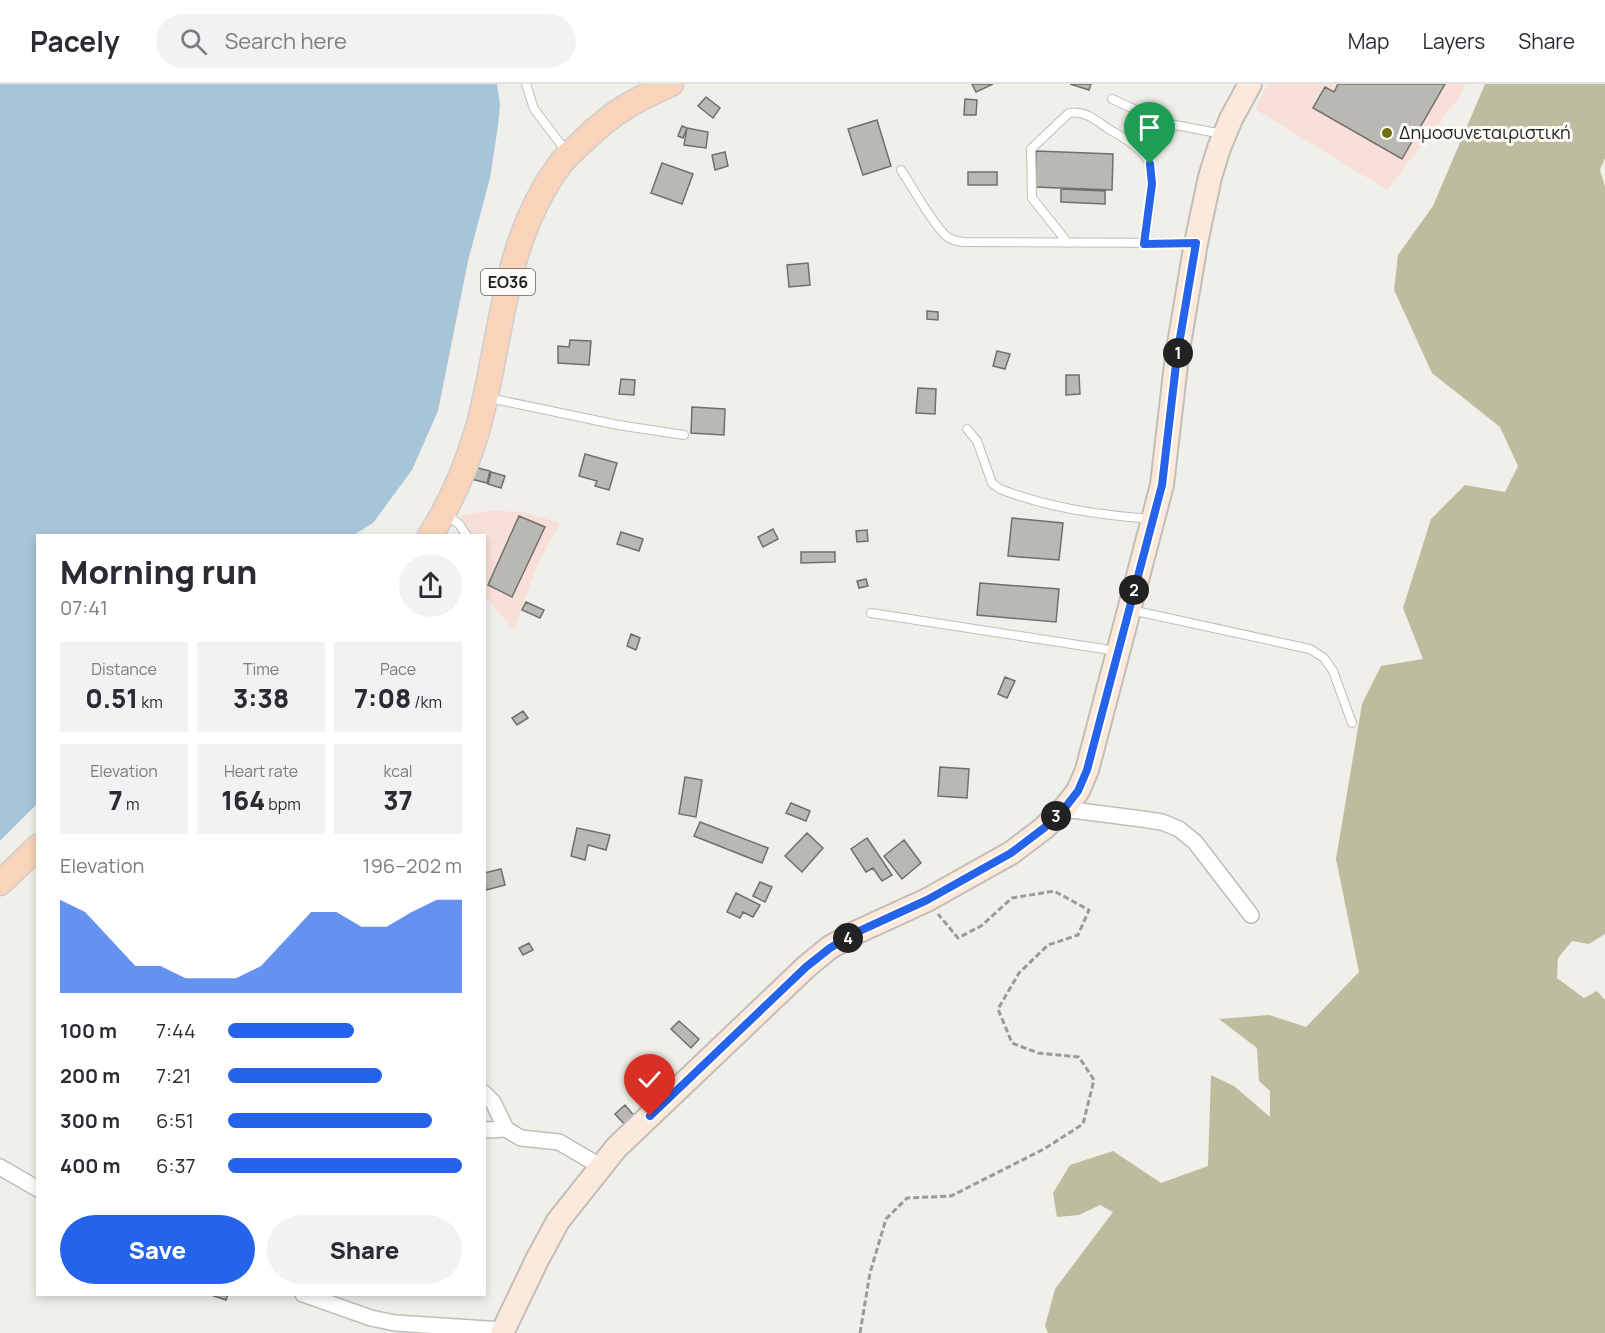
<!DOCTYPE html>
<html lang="en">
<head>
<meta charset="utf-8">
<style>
  body { margin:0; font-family:Manrope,sans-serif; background:#f2f2f3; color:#2b2b33; height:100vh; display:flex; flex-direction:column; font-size:22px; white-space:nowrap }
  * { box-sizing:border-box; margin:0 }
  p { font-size:20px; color:#7c7c81 }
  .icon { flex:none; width:33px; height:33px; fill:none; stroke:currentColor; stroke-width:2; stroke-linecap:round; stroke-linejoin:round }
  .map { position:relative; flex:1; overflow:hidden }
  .details { position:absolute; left:36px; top:450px; width:450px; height:762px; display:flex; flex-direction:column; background:#fff; border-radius:0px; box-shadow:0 3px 9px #0003 }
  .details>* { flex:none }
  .pin { position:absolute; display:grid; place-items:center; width:51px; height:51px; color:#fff; margin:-62px -26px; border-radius:50% 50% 50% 0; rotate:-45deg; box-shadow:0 0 6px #0007 }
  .pin .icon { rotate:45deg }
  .km { position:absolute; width:30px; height:30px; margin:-15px; border-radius:50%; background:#222; color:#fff; font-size:16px; line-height:30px; text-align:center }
  .round { display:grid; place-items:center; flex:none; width:63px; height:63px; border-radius:32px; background:#f2f2f3 }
  .head { display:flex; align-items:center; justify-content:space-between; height:102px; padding:0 24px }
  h1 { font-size:33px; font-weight:800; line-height:45px }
  .metrics { display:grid; grid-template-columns:repeat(3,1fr); gap:9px; height:102px; padding:6px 24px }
  .metrics div { display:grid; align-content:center; border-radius:0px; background:#f2f2f3; text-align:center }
  .metrics b { font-size:26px; font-weight:800 }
  .metrics small { font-size:16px; font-weight:400 }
  .metrics p { font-size:16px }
  .chart { height:168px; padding:12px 24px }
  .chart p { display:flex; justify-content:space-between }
  .chart svg { width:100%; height:108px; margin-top:6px; fill:#2563eb; opacity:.7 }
  .button { display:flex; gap:12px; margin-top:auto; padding:12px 24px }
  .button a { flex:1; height:69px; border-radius:36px; background:#2563eb; color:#fff; font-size:24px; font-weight:800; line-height:69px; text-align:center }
  .button a+a { background:#f2f2f3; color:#2b2b33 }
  ul { padding:0 24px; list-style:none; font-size:20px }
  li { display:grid; grid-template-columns:96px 72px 1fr; align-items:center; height:45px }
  li i { height:15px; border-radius:8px; background:#2563eb }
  header { display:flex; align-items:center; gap:36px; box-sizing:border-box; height:84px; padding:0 30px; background:#fff; border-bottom:2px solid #e1e1e2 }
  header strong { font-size:28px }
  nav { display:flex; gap:33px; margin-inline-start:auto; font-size:21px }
  .search { width:420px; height:54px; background:#f2f2f3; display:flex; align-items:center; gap:15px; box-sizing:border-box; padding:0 21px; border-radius:33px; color:#7c7c81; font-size:22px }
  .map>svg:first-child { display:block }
  .commercial { fill:#f8dfd7 }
  .forest { fill:#bbbd9e }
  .water { fill:#a7c5d9 }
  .building { fill:#bab8b2; stroke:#716f69; stroke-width:1.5 }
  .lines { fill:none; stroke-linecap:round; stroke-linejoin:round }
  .lane-casing { stroke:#c0beb8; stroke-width:10 }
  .street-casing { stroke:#c0beb8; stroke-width:18 }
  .secondary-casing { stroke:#c0beb8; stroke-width:26 }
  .primary-casing { stroke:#cecece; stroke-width:27 }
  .path { stroke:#9b9a95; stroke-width:3; stroke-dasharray:6 3; stroke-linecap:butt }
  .lane { stroke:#fff; stroke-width:8 }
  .street { stroke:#fff; stroke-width:15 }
  .secondary { stroke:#fce9dc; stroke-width:22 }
  .primary { stroke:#f9d3ba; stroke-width:24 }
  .route-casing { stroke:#fff; stroke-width:12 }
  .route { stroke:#2563eb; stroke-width:8 }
  .poi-dot { fill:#706d0d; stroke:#fefcf6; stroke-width:2 }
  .labels { text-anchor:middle; stroke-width:6; stroke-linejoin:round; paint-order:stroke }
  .shield { fill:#fefcf6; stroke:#646360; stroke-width:1.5 }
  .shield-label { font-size:16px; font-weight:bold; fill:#22211f }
  .poi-label { font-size:18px; fill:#22211f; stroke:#fefcf6; text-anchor:start }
</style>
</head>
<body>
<header>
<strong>Pacely</strong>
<div class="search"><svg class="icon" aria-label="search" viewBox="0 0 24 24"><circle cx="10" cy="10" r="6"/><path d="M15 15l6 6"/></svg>Search here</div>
<nav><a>Map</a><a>Layers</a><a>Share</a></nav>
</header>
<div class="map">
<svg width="1605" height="1249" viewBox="0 0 1605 1249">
  <rect width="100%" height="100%" fill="#f1efe9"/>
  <path class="commercial" d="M1268,0H1466L1456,17L1387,106L1255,25Z
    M487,427L524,428L560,439L536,484L514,546L485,512L484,452L459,451L456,445L462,431Z"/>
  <path class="forest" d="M1485,0H1605V74L1600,86L1605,103V850L1589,860L1572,857L1558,874L1557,894L1584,914L1597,907L1605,916V1249H1048L1045,1242L1055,1205L1113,1128L1100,1121L1079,1131L1057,1133L1053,1109L1070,1081L1113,1067L1161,1099L1208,1082L1211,991L1234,1002L1270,1033V1007L1259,997L1257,964L1219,935L1269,931L1306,943L1359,888L1336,775L1362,620L1381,582L1423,575L1403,524L1431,435L1465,401L1505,408L1518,382L1500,343L1432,289L1394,206L1398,171L1433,122Z"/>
  <path class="water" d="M0,0H497L500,20L498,42L490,94L468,177L438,327L412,386L373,439L352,452H38L37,720L0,757Z"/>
  <path class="building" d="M972,0H993L976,8Z
    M1070,0H1091L1089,6Z
    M1338,0H1445L1402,75L1313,24L1325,3L1334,8Z
    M706,13L720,24L713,34L698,22Z
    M965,15L977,16L976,31H964Z
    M877,36L891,82L863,91L848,45Z
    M682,42L687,44L683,54L678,52Z
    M687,44L708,48L706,64L684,61Z
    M1036,67L1113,70L1112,106L1035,103Z
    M725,68L728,82L715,86L712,71Z
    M662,79L693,90L682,120L651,109Z
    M968,88H997V101H968Z
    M1061,105L1105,107V120L1061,118Z
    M808,179L810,201L789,203L787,181Z
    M927,227L938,228V236L927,235Z
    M570,256L591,257L589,281L558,279V262L569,263Z
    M997,267L1010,270L1005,285L993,282Z
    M1066,291H1079L1080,310L1066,311Z
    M621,295L635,296L634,311L619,310Z
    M918,304L936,305L935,330L916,329Z
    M692,323L725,325L724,351L691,349Z
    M585,370L617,379L609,406L595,402L597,397L579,392Z
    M474,383L490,387L487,399L471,395Z
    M491,388L505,392L501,404L488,400Z
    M519,432L545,443L512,513L488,501Z
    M1012,434L1063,439L1059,476L1008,472Z
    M773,445L778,455L763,463L758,453Z
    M867,446L868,457L857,458L856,447Z
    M621,448L643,455L639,467L617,460Z
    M801,468H835V478L801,479Z
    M866,495L868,502L859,504L857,497Z
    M980,499L1059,505L1056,538L977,531Z
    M526,518L544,526L540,534L522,526Z
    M631,550L640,554L636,566L627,562Z
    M1005,593L1015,597L1007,614L998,610Z
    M523,627L528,634L517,641L512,634Z
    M940,683L969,685L967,714L938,712Z
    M685,693L702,696L696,733L679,730Z
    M791,719L810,727L806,737L786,729Z
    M700,738L768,764L762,779L694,752Z
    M577,744L610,751L606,766L588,761L585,776L571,772Z
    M807,749L823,764L802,788L785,772Z
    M867,754L892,791L882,797L873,784L866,788L851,765Z
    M904,756L921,779L902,795L884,772Z
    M501,785L505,801L486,806L484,789Z
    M760,798L772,803L765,818L753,812Z
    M736,809L760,821L753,833L743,828L740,834L727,828Z
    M529,859L533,866L523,871L519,864Z
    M679,937L699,955L691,964L671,945Z
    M625,1021L636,1034L627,1043L615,1030Z
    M208,1210H228L226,1216Z"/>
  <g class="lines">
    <defs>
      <path id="lane" d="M526,0L534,25L566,67
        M1112,15L1164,39L1223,50
        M901,86C914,105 930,136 945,151C950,156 956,157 963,158L1194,159
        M1068,159L1032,114L1031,65L1069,29C1084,26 1096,36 1107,44C1120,52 1136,60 1145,72C1160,91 1147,137 1145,160
        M489,314L618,341L684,351
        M967,345L977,357L992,399L1000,405C1048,424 1100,431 1151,435
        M445,430L459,440L467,452
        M1131,526L1310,565L1324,574L1333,587L1352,639
        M871,529L1117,567"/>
      <path id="street" d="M1064,725L1142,735L1162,738L1179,745L1195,758L1251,831
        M484,1009L493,1018L506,1045L514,1050L521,1054L559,1058L600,1082
        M484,1046L506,1045
        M0,1083L38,1105
        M303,1210L371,1234L395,1239L503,1246"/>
      <path id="secondary" d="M502,1249L537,1176L558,1137L616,1064L806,883L829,864L855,849L927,816L1011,769L1044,744L1064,725L1078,707L1087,686L1162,401L1177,272L1196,159L1210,93L1219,64L1231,35L1250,0"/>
      <path id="primary" d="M430,452C450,420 466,384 477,347C503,256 501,159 561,79C567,71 576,64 583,57C613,28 633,17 671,0
        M0,799L38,763"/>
    </defs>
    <use href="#lane" class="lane-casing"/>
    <use href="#street" class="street-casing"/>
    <use href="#secondary" class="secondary-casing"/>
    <use href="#primary" class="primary-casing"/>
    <path class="path" d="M860,1249L870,1189L886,1135L907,1114L951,1112L1044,1065L1083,1040L1094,996L1079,973L1038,969L1012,959L998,925L1019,889L1048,861L1078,851L1089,826L1054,807L1012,814L981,842L958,854L938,830"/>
    <use href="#lane" class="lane"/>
    <use href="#street" class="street"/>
    <use href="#secondary" class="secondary"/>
    <use href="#primary" class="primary"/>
  </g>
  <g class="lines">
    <defs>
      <path id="route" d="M650,1032L806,883L830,864L855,849L927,816L1011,769L1044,744L1064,725L1078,707L1087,686L1162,401L1177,272L1196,159L1144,160L1152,100L1150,80"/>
    </defs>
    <use href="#route" class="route-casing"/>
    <use href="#route" class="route"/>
  </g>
  <circle class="poi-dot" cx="1387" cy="49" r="6"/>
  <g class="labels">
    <rect class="shield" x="481" y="185" width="54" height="26" rx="4.5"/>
    <g class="shield-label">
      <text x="508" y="204">ΕΟ36</text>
    </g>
    <g class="poi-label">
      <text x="1399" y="55">Δημοσυνεταιριστική</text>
    </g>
  </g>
</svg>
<div class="pin" style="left:1150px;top:80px;background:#1e9e55"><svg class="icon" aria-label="arrive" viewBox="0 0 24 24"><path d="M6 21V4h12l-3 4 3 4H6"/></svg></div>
<div class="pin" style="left:650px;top:1032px;background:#d93025"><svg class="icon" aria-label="check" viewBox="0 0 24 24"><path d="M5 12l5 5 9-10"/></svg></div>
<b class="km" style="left:1178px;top:269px">1</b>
<b class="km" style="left:1134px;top:506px">2</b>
<b class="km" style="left:1056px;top:732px">3</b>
<b class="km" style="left:848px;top:854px">4</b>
<section class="details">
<div class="head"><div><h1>Morning run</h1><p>07:41</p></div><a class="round"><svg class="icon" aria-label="share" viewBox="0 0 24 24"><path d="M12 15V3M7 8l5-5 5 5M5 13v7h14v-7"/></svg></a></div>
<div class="metrics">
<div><p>Distance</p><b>0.51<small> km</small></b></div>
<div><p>Time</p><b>3:38</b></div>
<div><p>Pace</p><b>7:08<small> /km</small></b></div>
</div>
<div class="metrics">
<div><p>Elevation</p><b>7<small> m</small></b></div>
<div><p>Heart rate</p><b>164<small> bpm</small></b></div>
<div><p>kcal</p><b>37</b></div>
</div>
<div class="chart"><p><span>Elevation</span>196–202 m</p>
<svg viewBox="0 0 160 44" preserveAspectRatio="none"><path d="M0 44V6L10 11L20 22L30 33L40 33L50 38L60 38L70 38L80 33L90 22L100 11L110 11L120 17L130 17L140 11L150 6L160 6V44z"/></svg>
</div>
<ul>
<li><b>100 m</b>7:44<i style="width:54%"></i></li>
<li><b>200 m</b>7:21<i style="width:66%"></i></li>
<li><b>300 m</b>6:51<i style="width:87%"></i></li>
<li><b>400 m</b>6:37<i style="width:100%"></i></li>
</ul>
<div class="button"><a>Save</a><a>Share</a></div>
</section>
</div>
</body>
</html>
